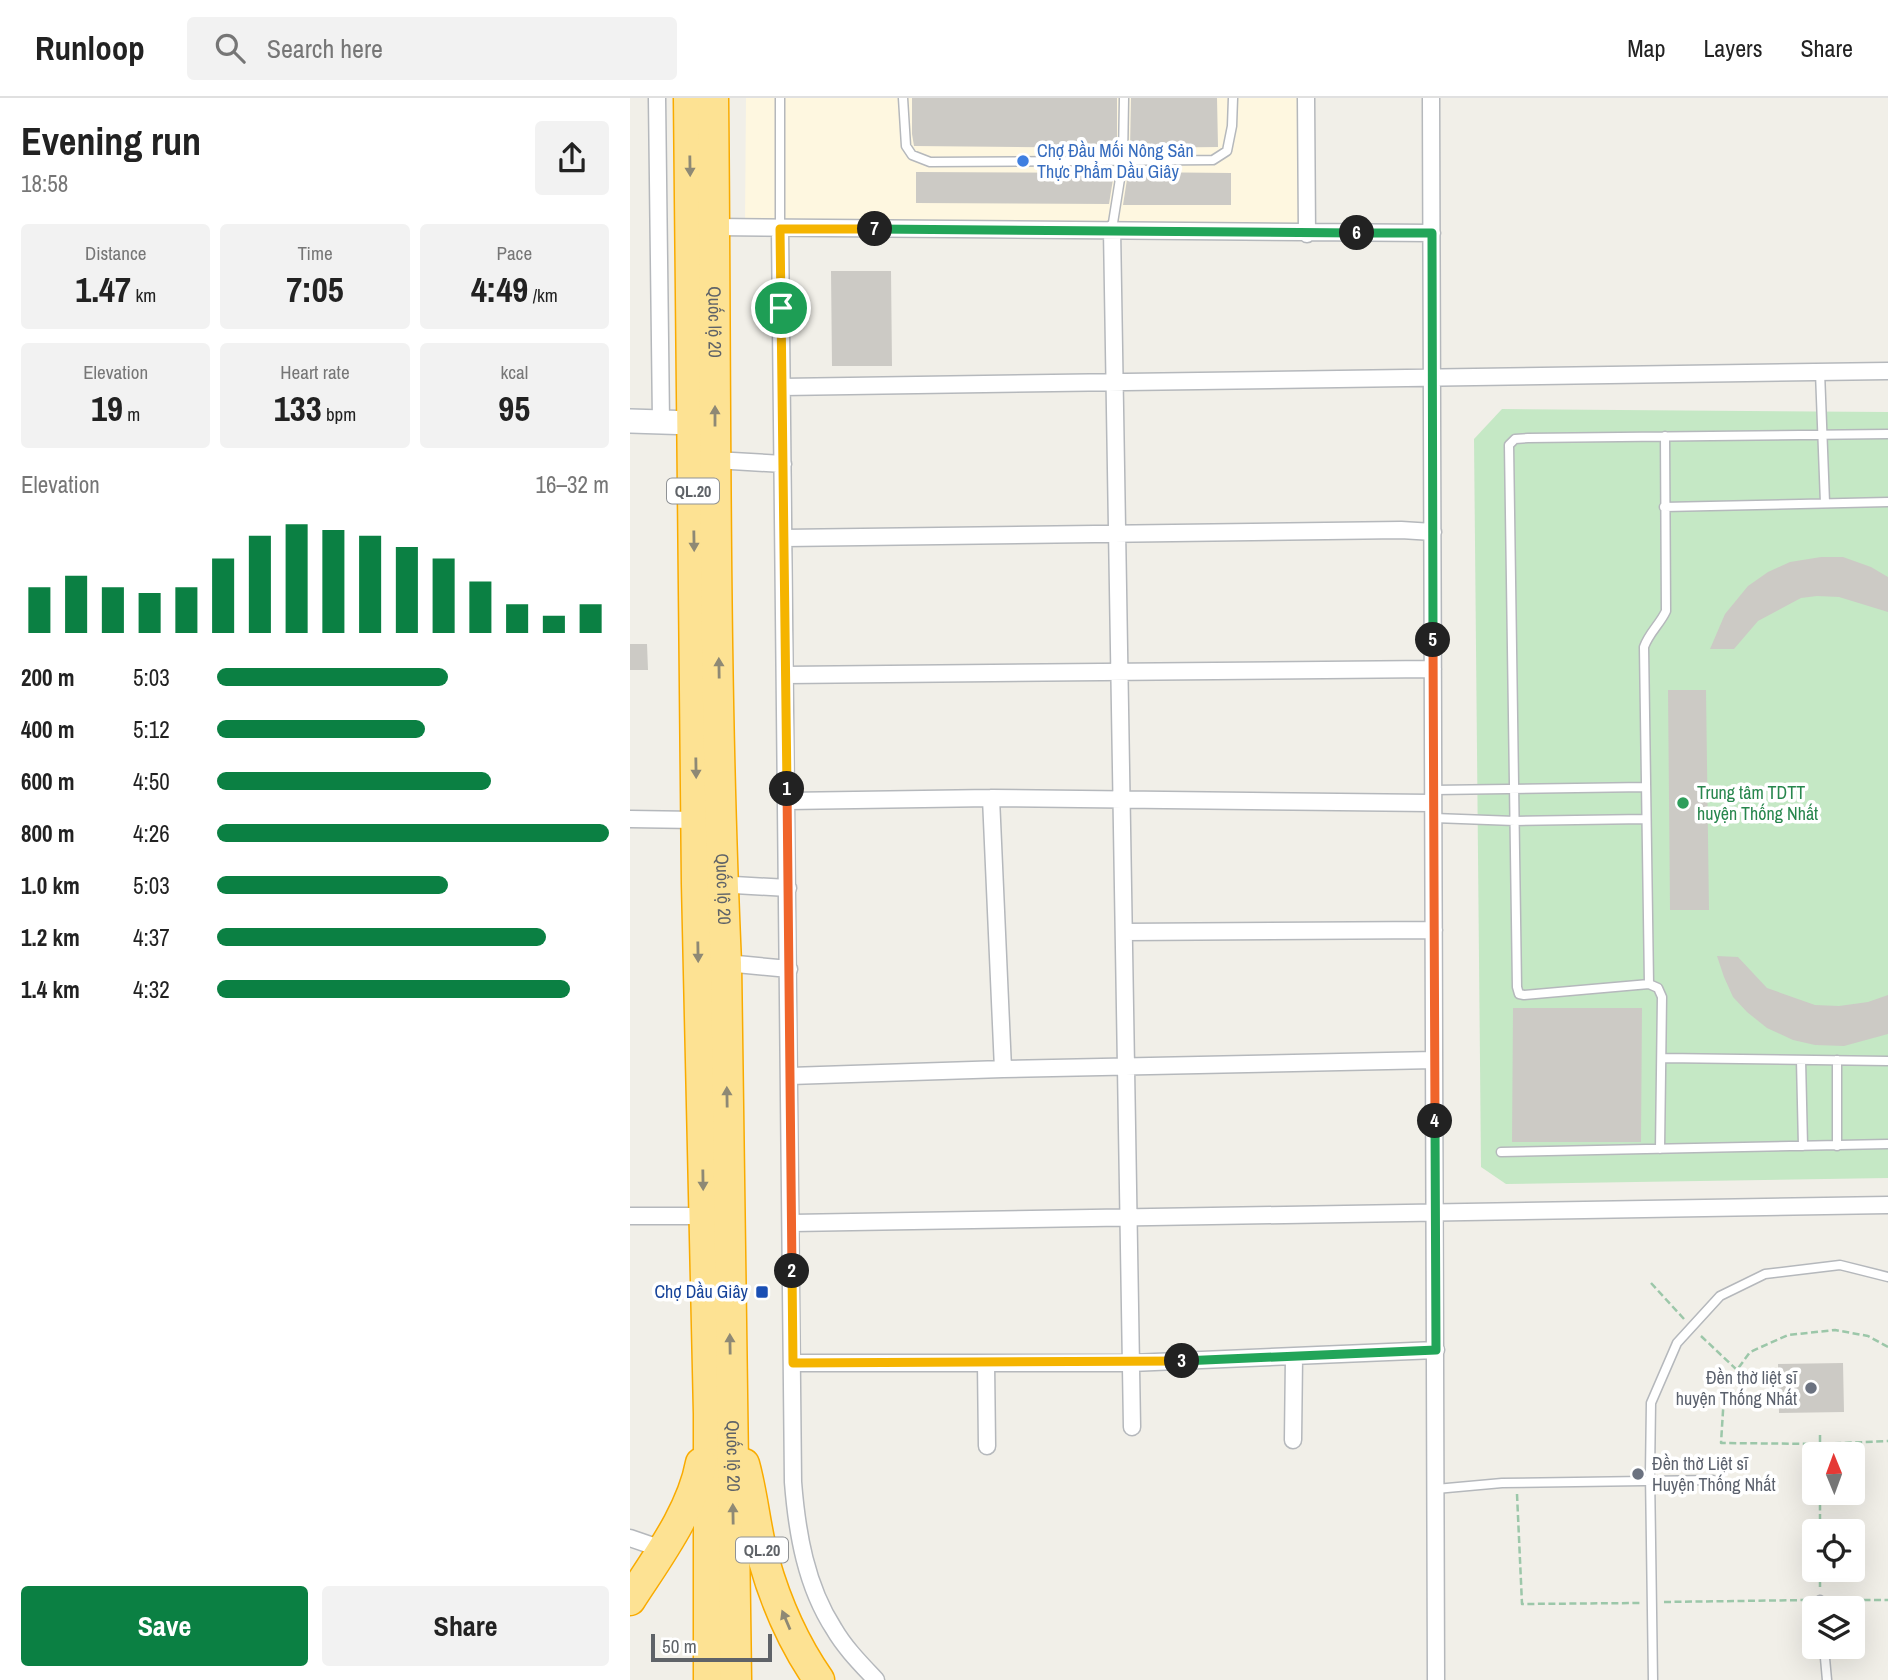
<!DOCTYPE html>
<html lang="en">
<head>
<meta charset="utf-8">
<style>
  body { margin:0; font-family:"Archivo Narrow",sans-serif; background:#f2f2f2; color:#222; height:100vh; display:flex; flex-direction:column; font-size:26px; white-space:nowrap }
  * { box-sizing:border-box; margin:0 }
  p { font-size:23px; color:#767676 }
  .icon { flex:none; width:38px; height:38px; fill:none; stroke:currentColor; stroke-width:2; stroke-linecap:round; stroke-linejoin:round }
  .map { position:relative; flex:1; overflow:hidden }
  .details { display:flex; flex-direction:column; background:#fff; width:630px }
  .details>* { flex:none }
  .needle { width:46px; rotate:359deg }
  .buttons { position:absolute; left:1172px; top:1344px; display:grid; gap:14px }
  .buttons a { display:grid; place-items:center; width:63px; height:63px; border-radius:7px; background:#fff; box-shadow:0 7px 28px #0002; font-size:35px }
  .scale { position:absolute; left:21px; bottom:18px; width:121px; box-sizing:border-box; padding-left:7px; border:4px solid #5f6368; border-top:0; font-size:19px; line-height:24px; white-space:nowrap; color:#5f6368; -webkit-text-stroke:5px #fff; paint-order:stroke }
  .pin { position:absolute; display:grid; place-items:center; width:60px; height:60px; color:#fff; margin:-30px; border:4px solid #fff; border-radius:50%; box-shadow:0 2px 7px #0007 }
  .km { position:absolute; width:35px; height:35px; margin:-18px; border-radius:50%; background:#222; color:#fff; font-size:19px; line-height:35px; text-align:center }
  .round { display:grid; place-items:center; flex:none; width:74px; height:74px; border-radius:7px; background:#f2f2f2 }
  .head { display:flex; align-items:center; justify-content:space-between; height:119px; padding:0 21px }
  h1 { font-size:38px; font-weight:700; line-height:52px }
  .stats { display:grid; grid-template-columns:repeat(3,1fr); gap:10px; height:119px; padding:7px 21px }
  .stats div { display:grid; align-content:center; border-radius:7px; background:#f2f2f2; text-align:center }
  .stats b { font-size:35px; font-weight:700 }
  .stats small { font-size:19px; font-weight:400 }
  .stats p { font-size:19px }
  .chart { height:196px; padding:14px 21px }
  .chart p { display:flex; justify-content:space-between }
  .chart svg { width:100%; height:126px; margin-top:7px; stroke:#0b8043; stroke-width:6 }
  .action { display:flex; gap:14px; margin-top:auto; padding:14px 21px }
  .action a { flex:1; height:80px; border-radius:7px; background:#0b8043; color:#fff; font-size:28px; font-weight:700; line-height:80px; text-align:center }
  .action a+a { background:#f2f2f2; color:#222 }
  ul { padding:0 21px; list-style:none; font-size:23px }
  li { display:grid; grid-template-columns:112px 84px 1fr; align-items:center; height:52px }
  li i { height:18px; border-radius:9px; background:#0b8043 }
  header { display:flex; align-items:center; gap:42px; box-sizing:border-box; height:98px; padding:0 35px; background:#fff; border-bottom:2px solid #e0e0e0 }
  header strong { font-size:33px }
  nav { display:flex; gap:38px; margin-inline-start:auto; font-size:24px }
  .search { width:490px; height:63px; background:#f2f2f2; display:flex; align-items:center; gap:18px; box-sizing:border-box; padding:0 24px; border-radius:7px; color:#767676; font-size:26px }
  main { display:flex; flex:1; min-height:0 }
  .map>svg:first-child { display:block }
  .commercial { fill:#fef7e0 }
  .green { fill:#c5e8c5 }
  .building { fill:#cccac5 }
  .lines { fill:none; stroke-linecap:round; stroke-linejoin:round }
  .lane-casing { stroke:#b5b8bc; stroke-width:11 }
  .street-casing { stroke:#b5b8bc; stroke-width:19 }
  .secondary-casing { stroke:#b6babf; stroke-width:26 }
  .highway-casing { stroke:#f9ab00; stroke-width:33 }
  .path { stroke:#9cc7a9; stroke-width:2.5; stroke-dasharray:7 3.5; stroke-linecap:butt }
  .lane { stroke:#fff; stroke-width:8 }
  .street { stroke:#fff; stroke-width:16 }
  .secondary { stroke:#fff; stroke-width:23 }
  .highway { stroke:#fde293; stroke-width:30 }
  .oneway { fill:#8e8975 }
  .split-1-casing { stroke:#fff; stroke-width:14 }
  .split-2-casing { stroke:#fff; stroke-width:14 }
  .split-3-casing { stroke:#fff; stroke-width:14 }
  .split-4-casing { stroke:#fff; stroke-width:14 }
  .split-5-casing { stroke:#fff; stroke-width:14 }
  .split-6-casing { stroke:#fff; stroke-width:14 }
  .split-7-casing { stroke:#fff; stroke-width:14 }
  .split-8-casing { stroke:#fff; stroke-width:14 }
  .split-1 { stroke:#f5b400; stroke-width:9 }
  .split-2 { stroke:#f0652b; stroke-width:9 }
  .split-3 { stroke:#f5b400; stroke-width:9 }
  .split-4 { stroke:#22a559; stroke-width:9 }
  .split-5 { stroke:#f0652b; stroke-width:9 }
  .split-6 { stroke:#22a559; stroke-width:9 }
  .split-7 { stroke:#22a559; stroke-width:9 }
  .split-8 { stroke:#f5b400; stroke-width:9 }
  .shop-dot { fill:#3f7fe0; stroke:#fff; stroke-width:2.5 }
  .leisure-dot { fill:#2e9e5b; stroke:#fff; stroke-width:2.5 }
  .transit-dot { fill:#1a4fb4; stroke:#fff; stroke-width:2.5 }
  .worship-dot { fill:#6b7280; stroke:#fff; stroke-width:2.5 }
  .labels { text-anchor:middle; stroke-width:7; stroke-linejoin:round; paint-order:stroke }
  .shield { fill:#fff; stroke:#8f9295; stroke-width:2 }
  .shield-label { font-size:16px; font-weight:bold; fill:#5f6368 }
  .shop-label { font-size:18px; fill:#366cbe; stroke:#fff; text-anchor:start }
  .street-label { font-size:18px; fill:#5f6368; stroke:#fff }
  .leisure-label { font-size:18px; fill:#27864d; stroke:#fff; text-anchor:start }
  .transit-label { font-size:18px; fill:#164399; stroke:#fff; text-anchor:end }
  .worship-label { font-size:18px; fill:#5b616d; stroke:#fff; text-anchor:end }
</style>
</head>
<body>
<header>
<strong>Runloop</strong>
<div class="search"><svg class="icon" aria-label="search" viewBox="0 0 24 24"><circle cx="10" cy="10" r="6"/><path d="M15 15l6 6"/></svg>Search here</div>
<nav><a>Map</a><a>Layers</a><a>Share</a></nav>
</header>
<main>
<section class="details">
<div class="head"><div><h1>Evening run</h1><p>18:58</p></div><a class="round"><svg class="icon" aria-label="share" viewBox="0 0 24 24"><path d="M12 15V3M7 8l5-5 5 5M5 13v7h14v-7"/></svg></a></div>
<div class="stats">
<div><p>Distance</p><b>1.47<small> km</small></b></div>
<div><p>Time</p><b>7:05</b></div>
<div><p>Pace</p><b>4:49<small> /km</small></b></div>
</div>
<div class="stats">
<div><p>Elevation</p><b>19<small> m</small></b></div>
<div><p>Heart rate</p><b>133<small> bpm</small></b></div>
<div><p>kcal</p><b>95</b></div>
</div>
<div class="chart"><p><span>Elevation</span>16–32 m</p>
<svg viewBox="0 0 160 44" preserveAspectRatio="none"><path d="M5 44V28M15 44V24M25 44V28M35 44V30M45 44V28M55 44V18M65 44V10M75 44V6M85 44V8M95 44V10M105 44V14M115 44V18M125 44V26M135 44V34M145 44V38M155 44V34"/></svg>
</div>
<ul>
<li><b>200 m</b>5:03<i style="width:59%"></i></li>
<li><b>400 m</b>5:12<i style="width:53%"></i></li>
<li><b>600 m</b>4:50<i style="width:70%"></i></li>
<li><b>800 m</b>4:26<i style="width:100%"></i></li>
<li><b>1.0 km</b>5:03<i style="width:59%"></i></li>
<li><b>1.2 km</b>4:37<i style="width:84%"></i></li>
<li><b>1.4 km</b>4:32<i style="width:90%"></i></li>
</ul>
<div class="action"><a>Save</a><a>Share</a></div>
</section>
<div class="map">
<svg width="1258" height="1582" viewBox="0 0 1258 1582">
  <rect width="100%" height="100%" fill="#f1efe8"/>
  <path class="commercial" d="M116,0H672L671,126H115Z"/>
  <path class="green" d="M872,311L1258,314V1080L876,1086L851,1069L844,341Z"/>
  <path class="building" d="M282,0H487V50L284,48L282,36Z
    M501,0H587L588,49L500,50Z
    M286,74L484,75L479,106L286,105Z
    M501,74L601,75V107H493L498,75Z
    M201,173H261L262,268H202Z
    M1191,459H1213L1241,469L1258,479V514L1209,499L1187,498L1171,500L1128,523L1104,551H1080L1095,516L1118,488L1138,474L1160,464Z
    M0,546H17L18,572H0Z
    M1038,592H1076L1079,812H1040Z
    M1087,858L1108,859L1137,890L1185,907L1209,908L1238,904L1258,897V936L1214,948L1185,947L1163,942L1137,930L1117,914L1103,899L1094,879Z
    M883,910H1012L1011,1044H882Z
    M1213,1265L1214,1314L1149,1315L1148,1266Z"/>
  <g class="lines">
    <defs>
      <path id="lane" d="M150,0V131
        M273,0L276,48L282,57L300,64L583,62L597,53L602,28L603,0
        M482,131L493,62L494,0
        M1190,274L1195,405
        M1034,409L1258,404
        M804,692L1016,689
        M804,720L885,723L1016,721
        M1019,886L1014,549C1019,535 1030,526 1036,513L1035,338
        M1033,960L1258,963
        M1171,962L1173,1048
        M1207,1048V962
        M1030,1051L1032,899L1028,890L1019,886L894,897L889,896L887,889L879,347L885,341L898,340L1258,336
        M871,1054L1258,1046
        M806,1391L872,1385L1083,1382
        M1190,1502L1191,1510
        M1194,1549L1197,1582
        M1023,1582L1020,1375L1021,1305L1047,1245L1090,1198L1135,1176L1210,1167L1258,1179"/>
      <path id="street" d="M27,0L31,324
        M676,0L677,136
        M801,0L806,1582
        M84,129L802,135
        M150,131L163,1384C167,1435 176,1488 204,1531C215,1550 231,1566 246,1582
        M482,131L502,1329
        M152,289L1258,273
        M85,362L153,366
        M154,440L771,432L803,434
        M155,577L803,571
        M361,700L373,971
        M157,703L361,700L800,705
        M0,721L66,722
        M87,786L158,790
        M494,834L804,832
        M96,865L159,871
        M160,978L373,971L804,962
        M0,1118H74
        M162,1125L1258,1107
        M163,1265H501L806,1252
        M356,1265L357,1348
        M663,1342L664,1259
        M0,1440L32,1451"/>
      <path id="secondary" d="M0,323L63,325"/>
      <g id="highway">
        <path d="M59,0L67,786L79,1316V1582"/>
        <path id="s1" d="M83,0C86,288 83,577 96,865L106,1582"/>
        <path d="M114,1366C123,1398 125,1431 134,1463C146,1505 164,1546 189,1582"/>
        <path d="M0,1502C27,1460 62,1414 71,1365"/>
      </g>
    </defs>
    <use href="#lane" class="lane-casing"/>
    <use href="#street" class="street-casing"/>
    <use href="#secondary" class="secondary-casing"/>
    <use href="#highway" class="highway-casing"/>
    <path class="path" d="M1021,1185L1054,1221
      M1071,1238L1107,1272
      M1258,1249L1238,1238L1205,1232L1158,1237L1120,1254L1107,1272L1094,1297L1091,1345L1190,1346L1258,1343
      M1190,1337V1356
      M1190,1395V1433
      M887,1396L892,1506L1010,1505
      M1190,1472V1489
      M1202,1502H1258
      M1034,1504L1178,1502"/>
    <use href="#lane" class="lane"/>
    <use href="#street" class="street"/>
    <use href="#secondary" class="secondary"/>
    <use href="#highway" class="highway"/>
  </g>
  <defs><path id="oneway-solid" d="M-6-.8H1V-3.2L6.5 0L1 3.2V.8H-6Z" transform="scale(1.75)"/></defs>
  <g class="oneway">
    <use href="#oneway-solid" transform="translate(60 68) rotate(89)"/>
    <use href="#oneway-solid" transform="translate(85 318) rotate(-90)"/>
    <use href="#oneway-solid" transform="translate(64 443) rotate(89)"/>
    <use href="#oneway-solid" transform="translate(89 570) rotate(-91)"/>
    <use href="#oneway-solid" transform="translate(66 670) rotate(89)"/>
    <use href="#oneway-solid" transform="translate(68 854) rotate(89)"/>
    <use href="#oneway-solid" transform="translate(97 999) rotate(-91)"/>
    <use href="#oneway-solid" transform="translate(73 1082) rotate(89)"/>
    <use href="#oneway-solid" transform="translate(100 1246) rotate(-91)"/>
    <use href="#oneway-solid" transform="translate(103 1416) rotate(-91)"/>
    <use href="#oneway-solid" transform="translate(156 1522) rotate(-113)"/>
  </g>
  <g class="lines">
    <defs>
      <path id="split-1" d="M151,210L157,691"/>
      <path id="split-2" d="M157,691L162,1173"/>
      <path id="split-3" d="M162,1173L163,1265L552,1263"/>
      <path id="split-4" d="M552,1263L806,1252L805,1023"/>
      <path id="split-5" d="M803,542L805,1023"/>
      <path id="split-6" d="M727,135H802L803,542"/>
      <path id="split-7" d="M245,131L727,135"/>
      <path id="split-8" d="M151,210L150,131H245"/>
    </defs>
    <use href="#split-1" class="split-1-casing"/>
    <use href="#split-2" class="split-2-casing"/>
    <use href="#split-3" class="split-3-casing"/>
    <use href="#split-4" class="split-4-casing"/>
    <use href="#split-5" class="split-5-casing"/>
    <use href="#split-6" class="split-6-casing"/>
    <use href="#split-7" class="split-7-casing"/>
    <use href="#split-8" class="split-8-casing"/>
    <use href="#split-1" class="split-1"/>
    <use href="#split-2" class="split-2"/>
    <use href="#split-3" class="split-3"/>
    <use href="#split-4" class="split-4"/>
    <use href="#split-5" class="split-5"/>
    <use href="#split-6" class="split-6"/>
    <use href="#split-7" class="split-7"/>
    <use href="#split-8" class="split-8"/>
  </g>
  <circle class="shop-dot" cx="393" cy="63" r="7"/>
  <circle class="leisure-dot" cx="1053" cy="705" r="7"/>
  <rect class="transit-dot" x="125" y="1187" width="14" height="14" rx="3.5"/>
  <g class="worship-dot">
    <circle cx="1181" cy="1290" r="7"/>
    <circle cx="1008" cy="1376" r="7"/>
  </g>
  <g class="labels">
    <g class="shield">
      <rect x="37" y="380.5" width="52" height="25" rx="5"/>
      <rect x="106" y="1439.5" width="52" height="25" rx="5"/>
    </g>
    <g class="shield-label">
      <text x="63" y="399">QL.20</text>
      <text x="132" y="1458">QL.20</text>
    </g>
    <g class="shop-label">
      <text x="407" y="59">Chợ Đầu Mối Nông Sản<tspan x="407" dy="21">Thực Phẩm Dầu Giây</tspan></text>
    </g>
    <g class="street-label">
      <text dy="6" stroke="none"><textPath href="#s1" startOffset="224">Quốc lộ 20</textPath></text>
      <text dy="6" stroke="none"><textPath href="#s1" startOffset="791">Quốc lộ 20</textPath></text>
      <text dy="6" stroke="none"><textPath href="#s1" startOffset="1358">Quốc lộ 20</textPath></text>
    </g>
    <g class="leisure-label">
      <text x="1067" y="701">Trung tâm TDTT<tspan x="1067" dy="21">huyện Thống Nhất</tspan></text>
    </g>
    <g class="transit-label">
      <text x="118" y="1200">Chợ Dầu Giây</text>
    </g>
    <g class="worship-label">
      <text x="1167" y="1286">Đền thờ liệt sĩ<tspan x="1167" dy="21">huyện Thống Nhất</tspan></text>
      <text x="1022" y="1372" text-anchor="start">Đền thờ Liệt sĩ<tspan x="1022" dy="21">Huyện Thống Nhất</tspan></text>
    </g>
  </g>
</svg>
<div class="buttons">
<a><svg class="needle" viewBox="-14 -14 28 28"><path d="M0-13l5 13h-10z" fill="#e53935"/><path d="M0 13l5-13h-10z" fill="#767676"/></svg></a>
<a><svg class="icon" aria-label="locate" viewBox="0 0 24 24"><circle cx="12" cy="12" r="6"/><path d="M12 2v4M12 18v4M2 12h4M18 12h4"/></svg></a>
<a><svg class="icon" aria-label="layers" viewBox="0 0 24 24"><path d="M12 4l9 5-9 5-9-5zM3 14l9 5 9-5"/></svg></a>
</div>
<div class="scale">50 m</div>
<div class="pin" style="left:151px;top:210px;background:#1e9e55"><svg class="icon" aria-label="arrive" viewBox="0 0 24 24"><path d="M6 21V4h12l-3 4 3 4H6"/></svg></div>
<b class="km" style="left:157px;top:691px">1</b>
<b class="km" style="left:162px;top:1173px">2</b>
<b class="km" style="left:552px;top:1263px">3</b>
<b class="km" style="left:805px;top:1023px">4</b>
<b class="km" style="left:803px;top:542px">5</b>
<b class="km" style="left:727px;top:135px">6</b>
<b class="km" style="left:245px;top:131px">7</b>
</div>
</main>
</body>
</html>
